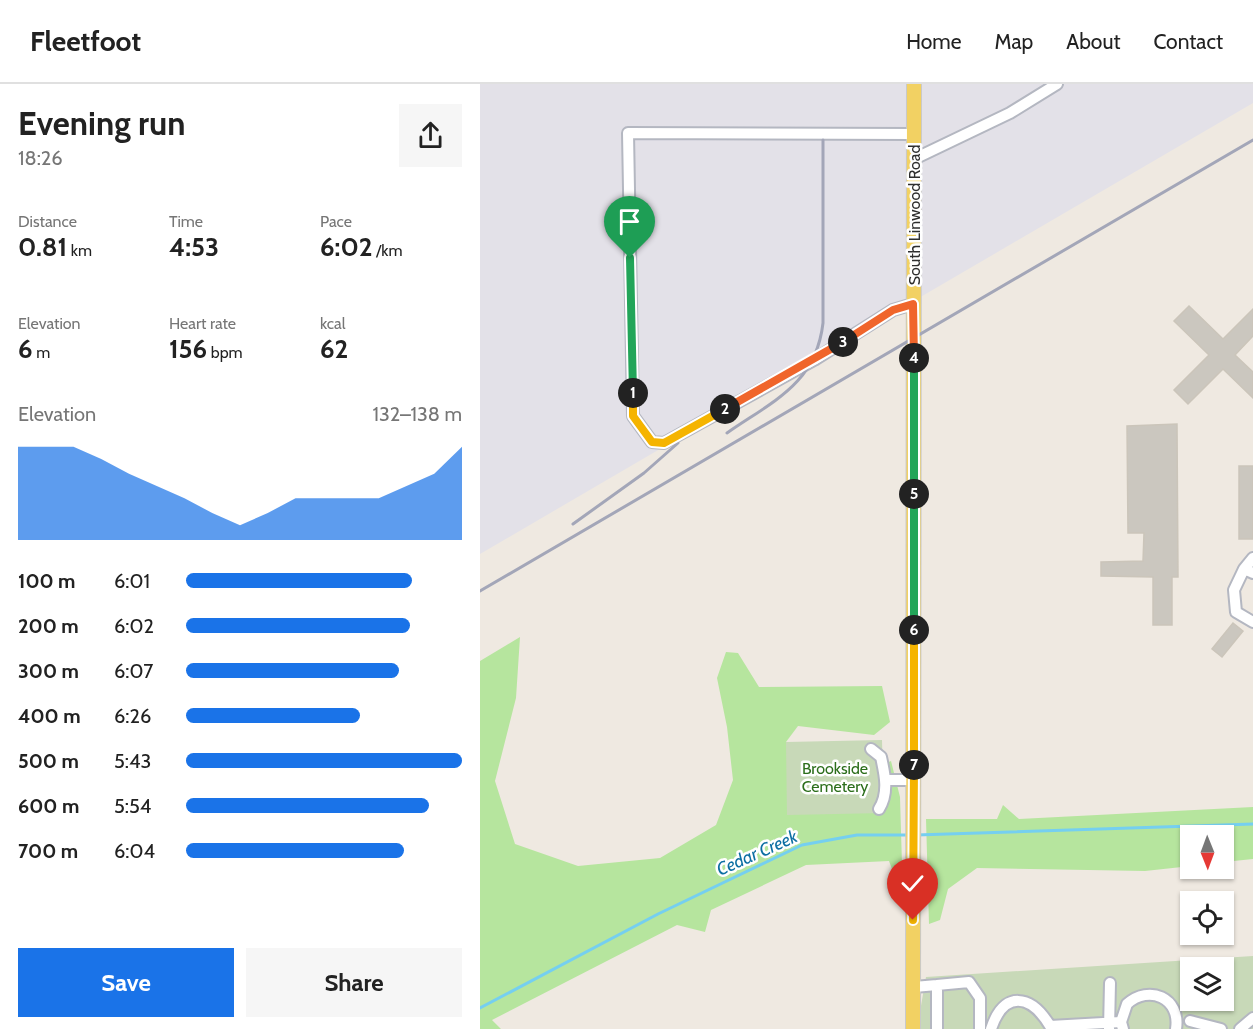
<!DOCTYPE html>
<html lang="en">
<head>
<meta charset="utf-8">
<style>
  body { margin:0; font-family:Cabin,sans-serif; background:#f6f6f6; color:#222; height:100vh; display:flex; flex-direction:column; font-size:22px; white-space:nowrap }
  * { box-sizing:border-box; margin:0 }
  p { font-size:20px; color:#767676 }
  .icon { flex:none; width:33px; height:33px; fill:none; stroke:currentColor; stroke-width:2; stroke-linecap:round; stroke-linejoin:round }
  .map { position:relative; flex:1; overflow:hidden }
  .drawer { display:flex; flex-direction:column; background:#fff; width:480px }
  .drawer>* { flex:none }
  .needle { width:39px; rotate:179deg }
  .controls { position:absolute; left:700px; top:741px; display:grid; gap:12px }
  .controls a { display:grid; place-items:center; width:54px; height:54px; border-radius:0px; background:#fff; box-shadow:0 2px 4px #0004; font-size:30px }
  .pin { position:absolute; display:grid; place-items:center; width:51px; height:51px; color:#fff; margin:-62px -26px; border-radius:50% 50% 50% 0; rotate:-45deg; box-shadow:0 0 6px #0007 }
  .pin .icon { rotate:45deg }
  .km { position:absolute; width:30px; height:30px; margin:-15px; border-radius:50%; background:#222; color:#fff; font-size:16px; line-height:30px; text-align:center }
  .round { display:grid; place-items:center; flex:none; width:63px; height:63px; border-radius:0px; background:#f6f6f6 }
  .summary { display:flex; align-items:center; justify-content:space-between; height:102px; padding:0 18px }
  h1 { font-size:33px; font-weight:800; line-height:45px }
  .metrics { display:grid; grid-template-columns:repeat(3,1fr); gap:9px; height:102px; padding:6px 18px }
  .metrics div { display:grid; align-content:center }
  .metrics b { font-size:26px; font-weight:800 }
  .metrics small { font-size:16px; font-weight:400 }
  .metrics p { font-size:16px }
  .chart { height:168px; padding:12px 18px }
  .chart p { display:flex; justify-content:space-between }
  .chart svg { width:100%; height:108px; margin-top:6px; fill:#1a73e8; opacity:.7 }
  .cta { display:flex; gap:12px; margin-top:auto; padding:12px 18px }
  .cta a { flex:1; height:69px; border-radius:0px; background:#1a73e8; color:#fff; font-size:24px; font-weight:800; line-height:69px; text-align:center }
  .cta a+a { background:#f6f6f6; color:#222 }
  ul { padding:0 18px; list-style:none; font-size:20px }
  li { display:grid; grid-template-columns:96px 72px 1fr; align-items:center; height:45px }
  li i { height:15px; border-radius:8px; background:#1a73e8 }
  header { display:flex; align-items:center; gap:36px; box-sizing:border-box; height:84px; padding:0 30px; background:#fff; border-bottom:2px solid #e0e0e0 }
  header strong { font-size:28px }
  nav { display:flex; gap:33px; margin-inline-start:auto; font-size:21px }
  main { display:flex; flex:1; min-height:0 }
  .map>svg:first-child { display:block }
  .industrial { fill:#e3e1e8 }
  .green { fill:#b6e59e }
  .cemetery { fill:#c8d9b8; fill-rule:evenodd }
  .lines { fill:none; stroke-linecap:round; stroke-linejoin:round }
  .stream { stroke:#75cff0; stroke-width:3 }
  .building { fill:#cbc7bf; stroke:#cbc5ba; stroke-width:1.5 }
  .minor-casing { stroke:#b4b7c1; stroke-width:14 }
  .major-casing { stroke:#c9c9c9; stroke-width:16 }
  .minor { stroke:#fff; stroke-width:10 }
  .major { stroke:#f2d163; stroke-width:14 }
  .rail { stroke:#a3a6b8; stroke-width:3 }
  .split-1-casing { stroke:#fff; stroke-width:12 }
  .split-2-casing { stroke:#fff; stroke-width:12 }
  .split-3-casing { stroke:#fff; stroke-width:12 }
  .split-4-casing { stroke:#fff; stroke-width:12 }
  .split-5-casing { stroke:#fff; stroke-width:12 }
  .split-6-casing { stroke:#fff; stroke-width:12 }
  .split-7-casing { stroke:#fff; stroke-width:12 }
  .split-8-casing { stroke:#fff; stroke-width:12 }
  .split-1 { stroke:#22a559; stroke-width:8 }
  .split-2 { stroke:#f5b400; stroke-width:8 }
  .split-3 { stroke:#f0652b; stroke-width:8 }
  .split-4 { stroke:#f0652b; stroke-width:8 }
  .split-5 { stroke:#22a559; stroke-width:8 }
  .split-6 { stroke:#22a559; stroke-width:8 }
  .split-7 { stroke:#f5b400; stroke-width:8 }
  .split-8 { stroke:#f5b400; stroke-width:8 }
  .labels { text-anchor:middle; stroke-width:5; stroke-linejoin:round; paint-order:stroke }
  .street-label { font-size:16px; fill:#2e2e2e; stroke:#fff }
  .park-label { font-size:16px; fill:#2c6e1b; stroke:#fff }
  .water-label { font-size:18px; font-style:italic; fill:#0d6fa3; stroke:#fff }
</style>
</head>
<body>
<header>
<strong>Fleetfoot</strong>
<nav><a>Home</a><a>Map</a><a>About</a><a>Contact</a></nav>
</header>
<main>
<section class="drawer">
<div class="summary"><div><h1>Evening run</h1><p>18:26</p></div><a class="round"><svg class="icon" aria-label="share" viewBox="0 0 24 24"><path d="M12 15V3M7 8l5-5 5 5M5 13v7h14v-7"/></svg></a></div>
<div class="metrics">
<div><p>Distance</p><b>0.81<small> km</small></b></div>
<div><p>Time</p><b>4:53</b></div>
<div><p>Pace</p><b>6:02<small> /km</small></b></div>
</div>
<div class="metrics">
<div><p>Elevation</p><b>6<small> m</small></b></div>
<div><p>Heart rate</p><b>156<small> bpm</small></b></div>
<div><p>kcal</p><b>62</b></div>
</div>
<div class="chart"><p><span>Elevation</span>132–138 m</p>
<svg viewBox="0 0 160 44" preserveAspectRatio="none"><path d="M0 44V6L10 6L20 6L30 11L40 17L50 22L60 27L70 33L80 38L90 33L100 27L110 27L120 27L130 27L140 22L150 17L160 6V44z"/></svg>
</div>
<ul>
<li><b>100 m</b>6:01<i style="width:82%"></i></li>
<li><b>200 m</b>6:02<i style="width:81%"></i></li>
<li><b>300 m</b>6:07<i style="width:77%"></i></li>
<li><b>400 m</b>6:26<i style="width:63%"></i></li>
<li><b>500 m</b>5:43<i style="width:100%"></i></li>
<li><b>600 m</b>5:54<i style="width:88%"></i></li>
<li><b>700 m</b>6:04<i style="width:79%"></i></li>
</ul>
<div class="cta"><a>Save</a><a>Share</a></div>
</section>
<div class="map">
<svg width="773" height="945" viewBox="0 0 773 945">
  <rect width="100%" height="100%" fill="#efe9e1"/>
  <path class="industrial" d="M0,0H773V19L0,470Z"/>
  <path class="green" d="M40,553L36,614L15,697L35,760L98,782L180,774L236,741L253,696L247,643L237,594L246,568L258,569L279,603L402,602L410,638L394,651L318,642L306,658L397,683L411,677L420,713L423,815L409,777L326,781L231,826L225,848L197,841L12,936L21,945H0V577Z
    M523,721L539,735L773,723V775L744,778V752H711V782L665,787L497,784L468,805L460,836L449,840L446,735H517Z"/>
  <path class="cemetery" d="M402,656L404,729L307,731L306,658Z
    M773,872V945H437L446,893ZM711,884H744V916H711Z"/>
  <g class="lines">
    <path class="stream" d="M436,751L773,740
      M0,924L178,830L322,761L377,751H429"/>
  </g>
  <path class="building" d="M709,222L743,255L773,225V252L755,271L773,288V314L743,285L708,320L694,306L729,271L694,237Z
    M697,340L698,493H692V541H673V493L621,492V478L663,477L664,449H648L647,342Z
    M759,382H773V455H759Z
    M753,539L763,547L742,573L732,565Z"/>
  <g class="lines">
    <defs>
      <path id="minor" d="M434,75L530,29L577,0
        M433,220L413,226L334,276L184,359L172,358L153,332L148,49L434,50
        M764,485L773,474
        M773,489L764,485L754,506L756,528L773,538
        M391,665L401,673C405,691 409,709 399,725
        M406,696H434
        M457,901L489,898L500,914V945
        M434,903L457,901V945
        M710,937L741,945
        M570,942L641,938
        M511,945C524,906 551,910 570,942
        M629,945L630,899
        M643,945L641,938L647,920C669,900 701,914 696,945
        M760,945L773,934"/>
      <path id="major" d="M433,945L434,0"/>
    </defs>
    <use href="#minor" class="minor-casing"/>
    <use href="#major" class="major-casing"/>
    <use href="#minor" class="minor"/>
    <use href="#major" class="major"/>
    <path class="rail" d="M247,349C293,317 336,300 343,239V56
      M93,440L164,389L198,359
      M0,507L773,56"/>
  </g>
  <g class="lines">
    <defs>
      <path id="split-1" d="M150,174L153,309"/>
      <path id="split-2" d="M153,309V332L172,358L184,359L245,325"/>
      <path id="split-3" d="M245,325L363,258"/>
      <path id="split-4" d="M363,258L413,226L433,220L434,274"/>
      <path id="split-5" d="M434,274V410"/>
      <path id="split-6" d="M434,546V410"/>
      <path id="split-7" d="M434,681V546"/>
      <path id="split-8" d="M433,836L434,681"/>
    </defs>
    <use href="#split-1" class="split-1-casing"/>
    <use href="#split-2" class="split-2-casing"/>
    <use href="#split-3" class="split-3-casing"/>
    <use href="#split-4" class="split-4-casing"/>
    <use href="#split-5" class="split-5-casing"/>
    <use href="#split-6" class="split-6-casing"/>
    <use href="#split-7" class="split-7-casing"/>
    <use href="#split-8" class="split-8-casing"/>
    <use href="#split-1" class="split-1"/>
    <use href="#split-2" class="split-2"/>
    <use href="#split-3" class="split-3"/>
    <use href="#split-4" class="split-4"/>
    <use href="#split-5" class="split-5"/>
    <use href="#split-6" class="split-6"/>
    <use href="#split-7" class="split-7"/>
    <use href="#split-8" class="split-8"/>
  </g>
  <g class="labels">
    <g class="street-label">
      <text transform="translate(434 131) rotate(-90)" y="6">South Linwood Road</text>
    </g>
    <g class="park-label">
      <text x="355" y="690">Brookside<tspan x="355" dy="18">Cemetery</tspan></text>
    </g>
    <g class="water-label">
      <text transform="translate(277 769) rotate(-24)" y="6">Cedar Creek</text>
    </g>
  </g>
</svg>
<div class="controls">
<a><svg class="needle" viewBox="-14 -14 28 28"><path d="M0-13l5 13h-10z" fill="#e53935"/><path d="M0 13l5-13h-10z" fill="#767676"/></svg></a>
<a><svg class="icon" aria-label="locate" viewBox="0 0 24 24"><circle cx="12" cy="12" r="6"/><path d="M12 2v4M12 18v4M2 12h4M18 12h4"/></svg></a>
<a><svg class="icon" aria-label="layers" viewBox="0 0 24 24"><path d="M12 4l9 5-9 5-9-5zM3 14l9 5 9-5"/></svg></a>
</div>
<div class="pin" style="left:150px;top:174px;background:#1e9e55"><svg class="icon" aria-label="arrive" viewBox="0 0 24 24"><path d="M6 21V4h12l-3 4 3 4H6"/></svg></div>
<div class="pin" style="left:433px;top:836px;background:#d93025"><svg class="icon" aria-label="check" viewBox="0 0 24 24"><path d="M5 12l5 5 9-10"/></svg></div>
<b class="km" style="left:153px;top:309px">1</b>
<b class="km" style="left:245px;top:325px">2</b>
<b class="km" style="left:363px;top:258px">3</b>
<b class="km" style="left:434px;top:274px">4</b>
<b class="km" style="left:434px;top:410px">5</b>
<b class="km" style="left:434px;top:546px">6</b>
<b class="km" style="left:434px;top:681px">7</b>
</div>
</main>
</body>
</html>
